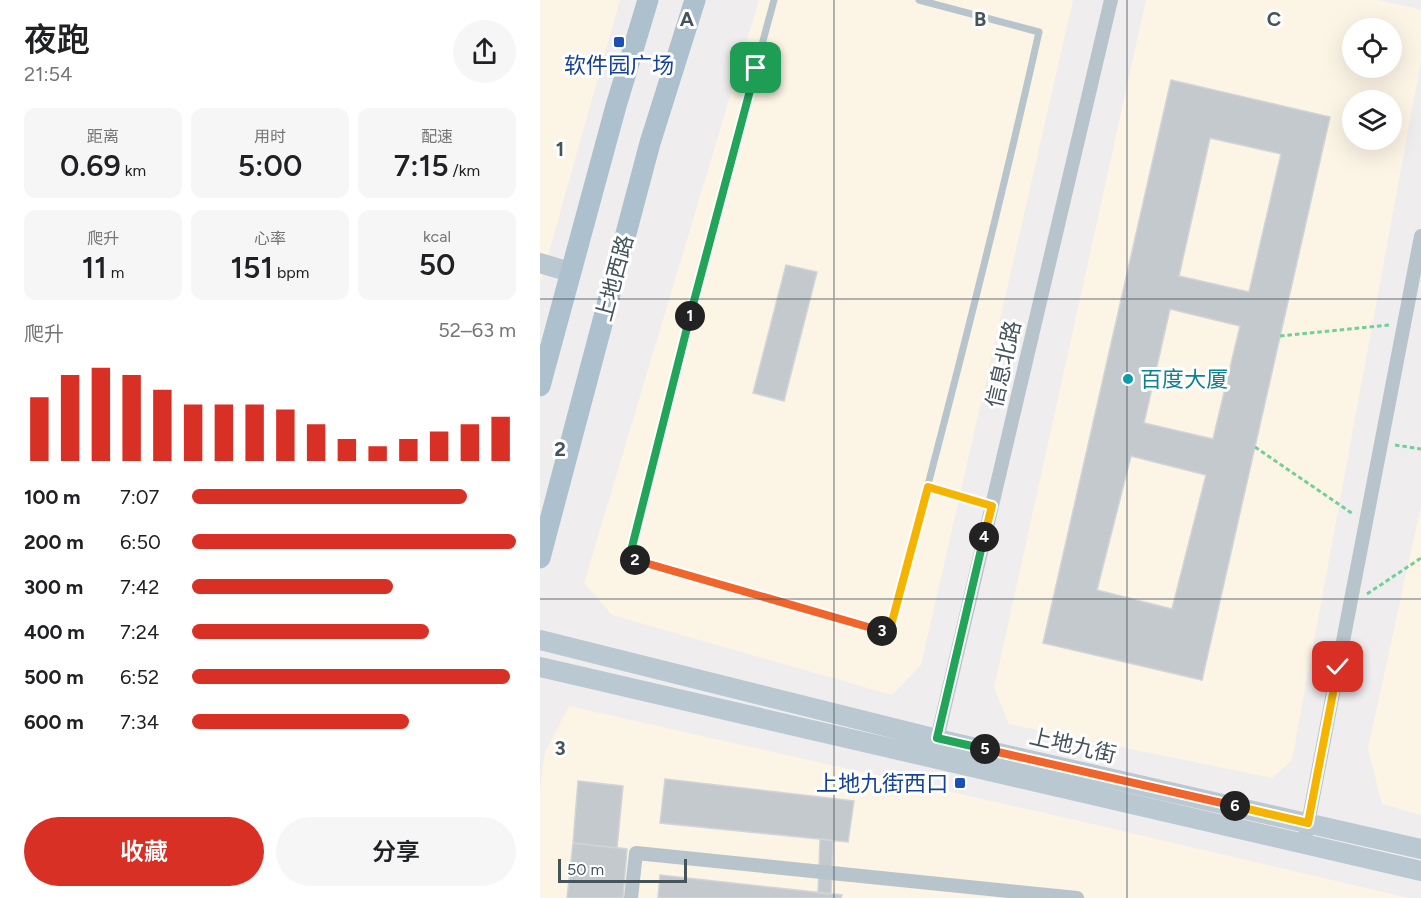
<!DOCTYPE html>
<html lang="zh">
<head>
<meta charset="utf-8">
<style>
  body { margin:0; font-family:Figtree,"Noto Sans SC",sans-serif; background:#f6f6f6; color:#202124; height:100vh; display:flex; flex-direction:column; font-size:22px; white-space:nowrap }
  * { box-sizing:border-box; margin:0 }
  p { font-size:20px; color:#757577 }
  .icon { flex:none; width:33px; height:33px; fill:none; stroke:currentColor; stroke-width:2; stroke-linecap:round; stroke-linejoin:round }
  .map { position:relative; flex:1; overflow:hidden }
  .panel { display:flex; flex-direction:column; background:#fff; width:540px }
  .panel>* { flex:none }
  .fabs { position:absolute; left:802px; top:18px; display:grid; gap:12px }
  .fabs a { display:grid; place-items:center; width:60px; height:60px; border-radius:50%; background:#fff; box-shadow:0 6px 24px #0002; font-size:30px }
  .scale { position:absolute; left:18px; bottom:15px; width:129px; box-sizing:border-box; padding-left:6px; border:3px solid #45535b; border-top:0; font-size:16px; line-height:21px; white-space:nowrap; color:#45535b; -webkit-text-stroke:4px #fff; paint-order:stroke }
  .pin { position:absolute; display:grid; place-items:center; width:51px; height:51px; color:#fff; margin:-26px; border-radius:12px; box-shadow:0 3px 9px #0006 }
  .km { position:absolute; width:30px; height:30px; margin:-15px; border-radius:50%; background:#222; color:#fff; font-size:16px; line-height:30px; text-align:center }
  .round { display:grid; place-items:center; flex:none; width:63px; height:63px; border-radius:32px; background:#f6f6f6 }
  .head { display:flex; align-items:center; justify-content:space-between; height:102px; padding:0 24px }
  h1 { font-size:33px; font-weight:600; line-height:45px }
  .metrics { display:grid; grid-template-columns:repeat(3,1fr); gap:9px; height:102px; padding:6px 24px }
  .metrics div { display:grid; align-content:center; border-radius:12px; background:#f6f6f6; text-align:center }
  .metrics b { font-size:30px; font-weight:600 }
  .metrics small { font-size:16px; font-weight:400 }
  .metrics p { font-size:16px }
  .chart { height:168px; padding:12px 24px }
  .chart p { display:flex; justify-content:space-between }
  .chart svg { width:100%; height:108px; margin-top:6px; stroke:#d93025; stroke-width:6 }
  .cta { display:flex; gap:12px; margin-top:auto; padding:12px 24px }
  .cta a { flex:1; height:69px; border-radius:36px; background:#d93025; color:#fff; font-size:24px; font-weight:600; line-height:69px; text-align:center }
  .cta a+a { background:#f6f6f6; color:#202124 }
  ul { padding:0 24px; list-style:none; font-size:20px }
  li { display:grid; grid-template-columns:96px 72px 1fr; align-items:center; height:45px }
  li i { height:15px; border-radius:8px; background:#d93025 }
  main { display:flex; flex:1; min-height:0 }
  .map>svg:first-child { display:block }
  .commercial { fill:#fcf4e5; fill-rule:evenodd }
  .building { fill:#c4c9cd; stroke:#d1d4d9; stroke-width:1.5; fill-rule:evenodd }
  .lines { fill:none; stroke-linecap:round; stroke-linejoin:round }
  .path { stroke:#71cf98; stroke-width:3; stroke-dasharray:4.5 3; stroke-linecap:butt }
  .lane { stroke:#b8c4cb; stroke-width:7 }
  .street { stroke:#b8c4cb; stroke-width:14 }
  .secondary { stroke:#bac8d2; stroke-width:20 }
  .primary { stroke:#acc0cd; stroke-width:21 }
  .split-1-casing { stroke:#fff; stroke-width:12 }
  .split-2-casing { stroke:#fff; stroke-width:12 }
  .split-3-casing { stroke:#fff; stroke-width:12 }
  .split-4-casing { stroke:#fff; stroke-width:12 }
  .split-5-casing { stroke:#fff; stroke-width:12 }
  .split-6-casing { stroke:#fff; stroke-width:12 }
  .split-7-casing { stroke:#fff; stroke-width:12 }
  .split-1 { stroke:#22a559; stroke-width:8 }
  .split-2 { stroke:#22a559; stroke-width:8 }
  .split-3 { stroke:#f0652b; stroke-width:8 }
  .split-4 { stroke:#f5b400; stroke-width:8 }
  .split-5 { stroke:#22a559; stroke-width:8 }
  .split-6 { stroke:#f0652b; stroke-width:8 }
  .split-7 { stroke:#f5b400; stroke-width:8 }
  .grid { fill:none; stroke:#45535b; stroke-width:1.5; stroke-opacity:0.55 }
  .transit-dot { fill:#1a4fb4; stroke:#fff; stroke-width:2 }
  .culture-dot { fill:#0f9aa8; stroke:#fff; stroke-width:2 }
  .labels { text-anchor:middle; stroke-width:6; stroke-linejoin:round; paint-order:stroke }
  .transit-label { font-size:22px; fill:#164399; stroke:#fff }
  .street-label { font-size:22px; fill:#45535b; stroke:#fff }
  .culture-label { font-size:22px; fill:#0d838f; stroke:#fff; text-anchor:start }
  .grid-label { font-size:20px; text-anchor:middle; font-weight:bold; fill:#45535b; stroke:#fff; stroke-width:6; stroke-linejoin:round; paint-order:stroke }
</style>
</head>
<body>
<main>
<section class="panel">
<div class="head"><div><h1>夜跑</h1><p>21:54</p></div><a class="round"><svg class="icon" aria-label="share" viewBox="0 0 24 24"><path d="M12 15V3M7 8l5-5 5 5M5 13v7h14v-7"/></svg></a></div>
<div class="metrics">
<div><p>距离</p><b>0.69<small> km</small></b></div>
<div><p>用时</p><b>5:00</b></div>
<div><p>配速</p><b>7:15<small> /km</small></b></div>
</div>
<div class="metrics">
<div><p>爬升</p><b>11<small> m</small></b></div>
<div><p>心率</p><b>151<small> bpm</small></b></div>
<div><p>kcal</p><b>50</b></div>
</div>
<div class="chart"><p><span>爬升</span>52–63 m</p>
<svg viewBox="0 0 160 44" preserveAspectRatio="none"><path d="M5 44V18M15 44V9M25 44V6M35 44V9M45 44V15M55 44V21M65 44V21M75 44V21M85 44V23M95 44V29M105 44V35M115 44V38M125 44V35M135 44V32M145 44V29M155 44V26"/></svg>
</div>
<ul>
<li><b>100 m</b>7:07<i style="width:85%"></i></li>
<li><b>200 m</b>6:50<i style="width:100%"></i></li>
<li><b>300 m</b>7:42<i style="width:62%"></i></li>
<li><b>400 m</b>7:24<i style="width:73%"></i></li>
<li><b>500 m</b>6:52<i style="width:98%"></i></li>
<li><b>600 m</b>7:34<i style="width:67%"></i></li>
</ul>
<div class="cta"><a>收藏</a><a>分享</a></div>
</section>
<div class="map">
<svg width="881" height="898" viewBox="0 0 881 898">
  <rect width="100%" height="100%" fill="#f0edee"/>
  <path class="commercial" d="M0,0H80L0,284Z
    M219,0H533L381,665L352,695L72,615L44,583Z
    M606,0H839L881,10V61L752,760L732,778L469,724L454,688ZM813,28H852V68H813ZM813,100H852V140H813Z
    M881,506V815L842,804L828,748Z
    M29,706L531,819L869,898H0V788L5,752Z"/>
  <path class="building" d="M631,80L790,117L662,680L503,643ZM670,138L741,154L709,292L639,276ZM630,309L700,326L673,439L604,423ZM591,456L666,475L632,609L557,590Z
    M246,265L277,272L244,401L213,393Z
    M125,779L314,801L308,842L120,823Z
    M38,781L83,786L77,848L33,843Z
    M280,839L293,841L291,894L278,893Z
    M33,843L87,849L83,898H27Z
    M120,875L302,895L301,898H118Z"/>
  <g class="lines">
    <path class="path" d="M740,336L850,325
      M855,445L881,449
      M715,447L813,514
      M827,594L881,558"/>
    <path class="lane" d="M234,0L161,271L89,559L349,633C402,433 454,233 499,32L379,0
      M388,487L452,506"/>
    <path class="street" d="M397,739L571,0
      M764,844L881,236
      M91,898L96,853L537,898"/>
    <path class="secondary" d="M0,263L30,272
      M0,640L397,739L881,849
      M0,667L881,871"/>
    <path class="primary" d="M0,386L76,106L108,0
      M0,558L110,143L155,0"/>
  </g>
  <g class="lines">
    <defs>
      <path id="split-1" d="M150,316L216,68"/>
      <path id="split-2" d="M95,560L89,559L150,316"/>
      <path id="split-3" d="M95,560L342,631"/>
      <path id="split-4" d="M342,631L349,633L388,487L452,506L444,537"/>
      <path id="split-5" d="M444,537L397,738L445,749"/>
      <path id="split-6" d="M445,749L695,806"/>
      <path id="split-7" d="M695,806L768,823L798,667"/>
    </defs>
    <use href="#split-1" class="split-1-casing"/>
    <use href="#split-2" class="split-2-casing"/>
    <use href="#split-3" class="split-3-casing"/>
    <use href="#split-4" class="split-4-casing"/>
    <use href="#split-5" class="split-5-casing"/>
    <use href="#split-6" class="split-6-casing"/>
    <use href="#split-7" class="split-7-casing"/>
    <use href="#split-1" class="split-1"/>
    <use href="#split-2" class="split-2"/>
    <use href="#split-3" class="split-3"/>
    <use href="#split-4" class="split-4"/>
    <use href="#split-5" class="split-5"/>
    <use href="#split-6" class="split-6"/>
    <use href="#split-7" class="split-7"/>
  </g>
  <path class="grid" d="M294,0V898M587,0V898M0,299H881M0,599H881"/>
  <g class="transit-dot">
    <rect x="73" y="36" width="12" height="12" rx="3"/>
    <rect x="414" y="777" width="12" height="12" rx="3"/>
  </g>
  <circle class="culture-dot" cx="588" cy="379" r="6"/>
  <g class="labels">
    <g class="transit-label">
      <text x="79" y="73">软件园广场</text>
      <text x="408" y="791" text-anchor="end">上地九街西口</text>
    </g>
    <g class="street-label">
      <text transform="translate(74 278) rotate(-75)" y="8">上地西路</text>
      <text transform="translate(463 364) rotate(-77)" y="8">信息北路</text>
      <text transform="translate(533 745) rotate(13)" y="8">上地九街</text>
    </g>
    <g class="culture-label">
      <text x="600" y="387">百度大厦</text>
    </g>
  </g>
  <g class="grid-label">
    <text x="147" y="26">A</text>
    <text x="440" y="26">B</text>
    <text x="734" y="26">C</text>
    <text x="20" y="156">1</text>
    <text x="20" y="456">2</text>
    <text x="20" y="755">3</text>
  </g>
</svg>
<div class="fabs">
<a><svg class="icon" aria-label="locate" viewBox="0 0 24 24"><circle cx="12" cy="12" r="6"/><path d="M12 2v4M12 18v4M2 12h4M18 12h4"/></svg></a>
<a><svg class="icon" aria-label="layers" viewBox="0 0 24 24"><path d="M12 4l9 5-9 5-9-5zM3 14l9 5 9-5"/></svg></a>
</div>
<div class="scale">50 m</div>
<div class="pin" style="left:216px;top:68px;background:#1e9e55"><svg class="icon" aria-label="arrive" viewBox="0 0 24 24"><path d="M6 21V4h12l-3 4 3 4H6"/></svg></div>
<div class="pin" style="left:798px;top:667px;background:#d93025"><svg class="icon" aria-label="check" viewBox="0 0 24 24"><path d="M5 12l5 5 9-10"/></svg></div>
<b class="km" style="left:150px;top:316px">1</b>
<b class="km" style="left:95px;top:560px">2</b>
<b class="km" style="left:342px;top:631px">3</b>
<b class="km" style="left:444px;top:537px">4</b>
<b class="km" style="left:445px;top:749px">5</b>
<b class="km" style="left:695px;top:806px">6</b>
</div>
</main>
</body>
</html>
